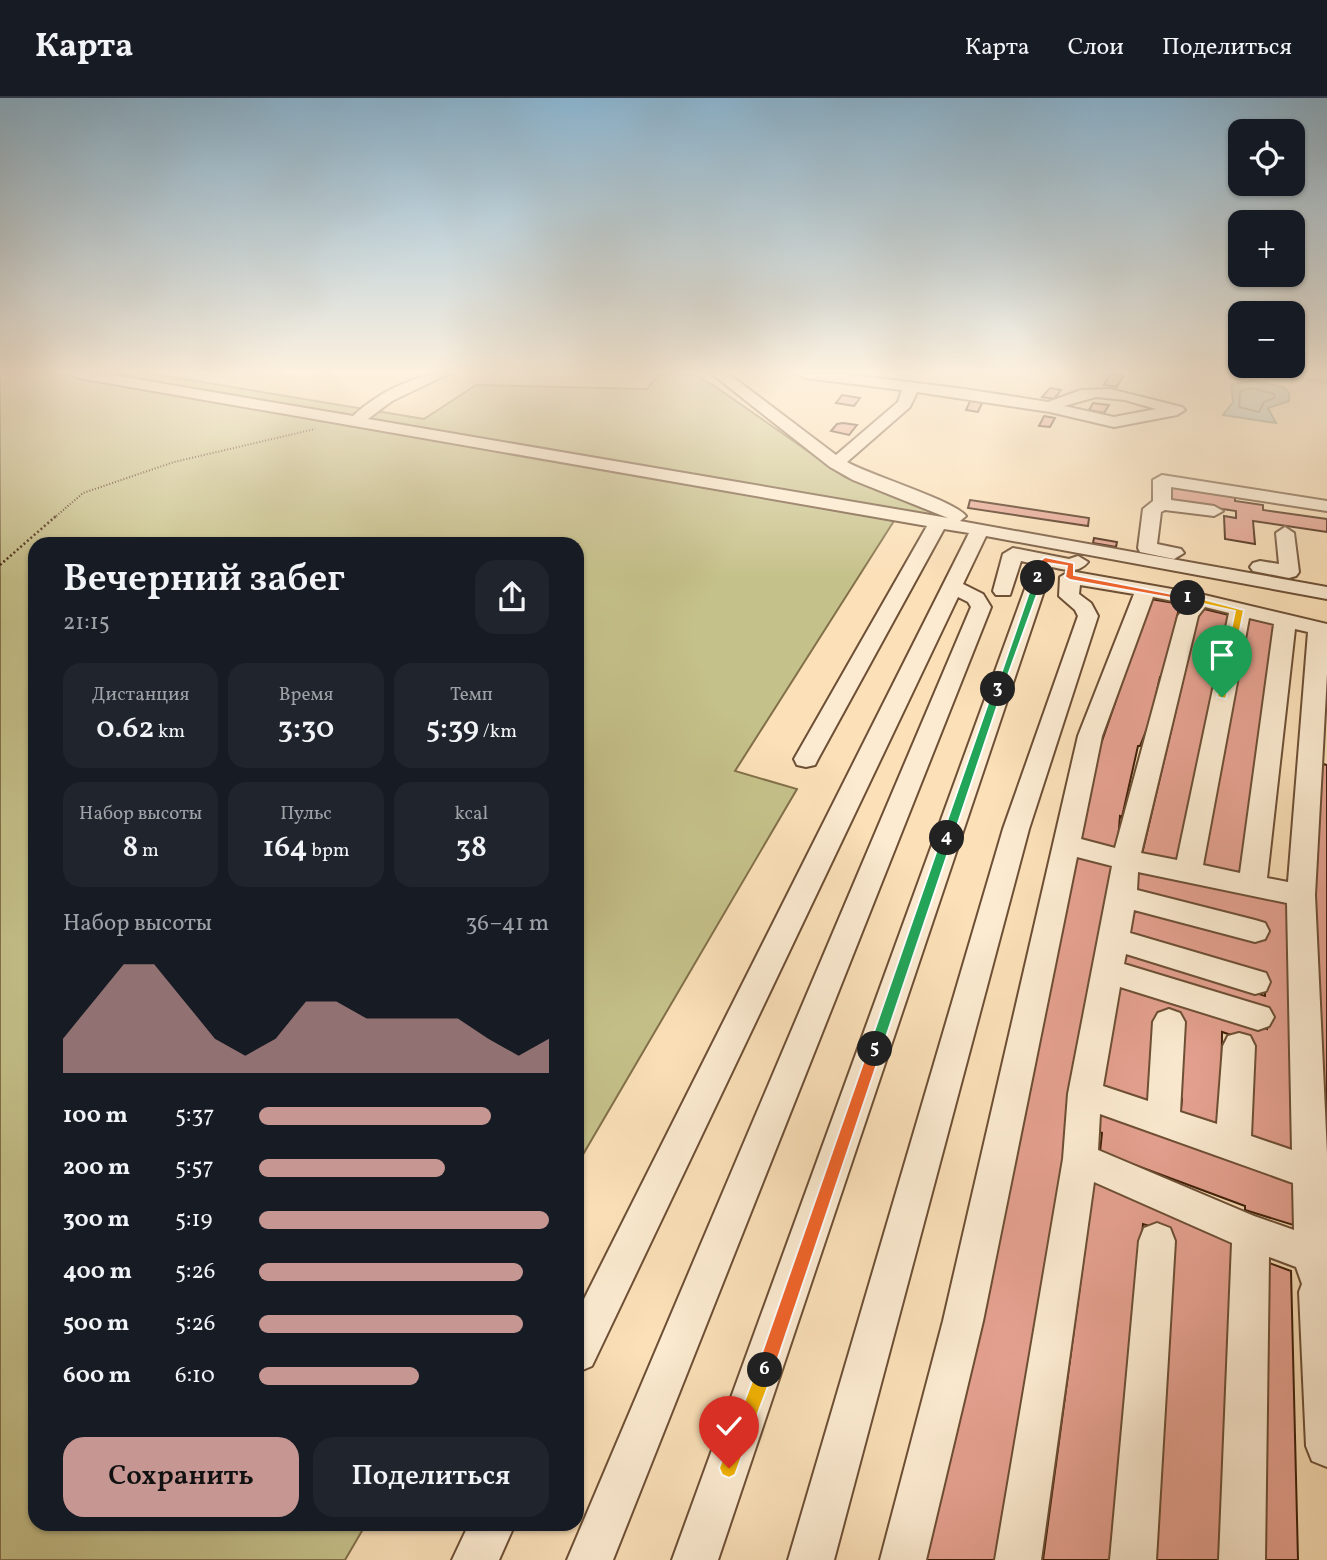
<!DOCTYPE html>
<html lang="ru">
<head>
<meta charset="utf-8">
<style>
  body { margin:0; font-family:Vollkorn,serif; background:#20242c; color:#f1f3f6; height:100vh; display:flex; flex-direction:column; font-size:26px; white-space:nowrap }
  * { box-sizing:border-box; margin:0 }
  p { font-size:23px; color:#9ea1a6 }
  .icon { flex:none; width:38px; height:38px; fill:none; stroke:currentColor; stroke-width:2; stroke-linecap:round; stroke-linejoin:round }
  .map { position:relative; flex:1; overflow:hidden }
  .side { position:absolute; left:28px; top:439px; width:556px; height:994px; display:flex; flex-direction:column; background:#171b24; border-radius:21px; box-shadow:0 2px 5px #0004 }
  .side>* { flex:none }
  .buttons { position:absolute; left:1228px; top:21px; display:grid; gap:14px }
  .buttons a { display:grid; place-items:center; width:77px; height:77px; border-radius:14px; background:#171b24; box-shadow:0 2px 5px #0004; font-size:35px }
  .pin { position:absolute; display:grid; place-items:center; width:60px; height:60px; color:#fff; margin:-72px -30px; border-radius:50% 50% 50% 0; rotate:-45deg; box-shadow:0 0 7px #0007 }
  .pin .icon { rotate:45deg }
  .km { position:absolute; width:35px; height:35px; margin:-18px; border-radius:50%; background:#222; color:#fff; font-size:19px; line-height:35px; text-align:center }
  .round { display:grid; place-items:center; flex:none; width:74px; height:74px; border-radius:21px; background:#20242c }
  .headline { display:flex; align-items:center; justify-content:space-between; height:119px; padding:0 35px }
  h1 { font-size:38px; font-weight:600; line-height:52px }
  .figures { display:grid; grid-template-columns:repeat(3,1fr); gap:10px; height:119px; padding:7px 35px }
  .figures div { display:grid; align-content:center; border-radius:18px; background:#20242c; text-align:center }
  .figures b { font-size:30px; font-weight:600 }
  .figures small { font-size:19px; font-weight:400 }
  .figures p { font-size:19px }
  .chart { height:196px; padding:14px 35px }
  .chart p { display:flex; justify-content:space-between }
  .chart svg { width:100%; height:126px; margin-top:7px; fill:#c59692; opacity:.7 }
  .cta { display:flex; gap:14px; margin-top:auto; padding:14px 35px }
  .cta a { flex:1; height:80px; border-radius:21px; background:#c59692; color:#111; font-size:28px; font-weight:600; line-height:80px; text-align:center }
  .cta a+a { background:#20242c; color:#f1f3f6 }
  ul { padding:0 35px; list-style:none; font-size:23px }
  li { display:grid; grid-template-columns:112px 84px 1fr; align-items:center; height:52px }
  li i { height:18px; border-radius:9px; background:#c59692 }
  header { display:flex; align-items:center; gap:42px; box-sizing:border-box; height:98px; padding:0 35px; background:#171b24; border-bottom:2px solid #363941 }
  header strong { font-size:33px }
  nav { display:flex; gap:38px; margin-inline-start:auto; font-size:24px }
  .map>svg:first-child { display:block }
  .green { fill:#c5c18a; stroke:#82704a; stroke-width:2 }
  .water { fill:#a1bbb7; stroke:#797d71; stroke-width:2 }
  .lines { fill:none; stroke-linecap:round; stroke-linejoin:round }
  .shore { stroke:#706d60; stroke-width:2 }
  .building { fill:#e5a190; stroke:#3e1f09; stroke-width:2 }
  .minor-casing { stroke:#6d4f35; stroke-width:4 }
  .path-far1 { stroke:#3e1f09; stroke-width:2; stroke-dasharray:1 2; stroke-linecap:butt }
  .path { stroke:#3e1f09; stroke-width:2.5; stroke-dasharray:2 2.5; stroke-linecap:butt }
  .minor { fill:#fcebd1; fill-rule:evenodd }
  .split-1 { fill:#f5b400; stroke:#fff; stroke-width:2 }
  .split-2 { fill:#f0652b; stroke:#fff; stroke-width:2 }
  .split-3 { fill:#22a559; stroke:#fff; stroke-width:2 }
  .split-4 { fill:#22a559; stroke:#fff; stroke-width:2 }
  .split-5 { fill:#22a559; stroke:#fff; stroke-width:2 }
  .split-6 { fill:#f0652b; stroke:#fff; stroke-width:2 }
  .split-7 { fill:#f5b400; stroke:#fff; stroke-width:2 }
</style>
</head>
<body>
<header>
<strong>Карта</strong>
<nav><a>Карта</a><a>Слои</a><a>Поделиться</a></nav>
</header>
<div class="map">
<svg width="1327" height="1462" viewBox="0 0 1327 1462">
  <rect width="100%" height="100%" fill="#fbe0b8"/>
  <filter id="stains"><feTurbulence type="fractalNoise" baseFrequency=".00286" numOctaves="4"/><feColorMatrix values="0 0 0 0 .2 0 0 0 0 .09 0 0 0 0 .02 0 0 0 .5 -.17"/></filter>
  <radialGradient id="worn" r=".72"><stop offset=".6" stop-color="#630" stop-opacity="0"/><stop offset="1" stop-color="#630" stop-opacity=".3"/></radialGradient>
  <path class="green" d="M0,276H154L424,321L476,287L647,291L659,276H693L713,287L845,379L936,412L958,425L899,415L735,673L797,691L578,1065V446H35V1426H366L345,1462H0Z"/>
  <path class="water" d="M1251,283L1284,289L1289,295V303L1268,310L1276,325L1223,317L1233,304L1231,286Z"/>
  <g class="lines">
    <path class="shore" d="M1251,290L1275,296L1274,300L1264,304L1259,314L1239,309L1240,293Z"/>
  </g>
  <path class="building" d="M1110,276L1123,278L1117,289L1104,287Z
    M1050,290L1061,292L1054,301L1042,299Z
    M842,297L860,300L854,308L836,305Z
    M970,303L982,305L978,314L966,312Z
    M1093,305L1109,307L1104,315L1089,312Z
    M1044,318L1055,320L1050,329L1039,328Z
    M843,325L857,327L849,337L831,333L837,326Z
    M1169,387L1235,397V403L1263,407V412L1327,421V434L1253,423L1255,446L1225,441L1224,418L1236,420V413L1168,403Z
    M970,402L1089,420L1088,428L968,410Z
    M1094,440L1117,444L1116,449L1093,445Z
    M1151,501L1180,506L1163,579H1160L1150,623L1140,648H1138L1122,719L1120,718L1117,755L1076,746L1094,666Z
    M1200,510L1229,517L1177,767L1142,756Z
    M1246,518L1276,525L1239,779L1200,772Z
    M1316,664L1327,667V1139L1315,868Z
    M1073,755L1113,768L998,1462H925Z
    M1138,767L1288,803L1299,1058L1242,1039L1249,943L1222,934L1221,1033L1180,1020L1182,1001L1173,999L1177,919L1160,914L1152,1009L1102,992L1120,886L1267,931L1268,912L1123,868L1125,854L1265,898V877L1129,838L1133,810L1265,842V827L1137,797Z
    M1095,1012L1304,1084L1303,1130L1245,1112V1108L1100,1054L1102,1035L1092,1031Z
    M1094,1084L1232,1131L1226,1462H1156L1172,1135L1143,1126L1114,1462H1043Z
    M1264,1163L1291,1173L1298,1462H1266Z"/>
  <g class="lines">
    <defs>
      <path id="minor" d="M72,276H106L353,318C378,295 414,276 448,276L392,303L368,321L948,420L853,382L830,369L712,276H729L836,357L898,304L902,292L805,280L798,276H844L964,291L1048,304L1081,292L1110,291L1182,309L1185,312L1177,317L1114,329L1050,314L917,294L910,309L847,364C872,378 953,402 966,418L960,423L1327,489V501L986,438L963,486L983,496L991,509L613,1462H567L971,509L968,504L958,499L592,1268L578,1274V1213L969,435L944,431L818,661L815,667L806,669L797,667L794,661L927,428L79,280ZM1096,299L1125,302L1156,311L1114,319L1064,308Z
        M1162,377L1327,403V413L1171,389V402L1214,408L1223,413L1214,418L1165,412L1161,414L1157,446L1181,451L1184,455L1174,461L1140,454L1138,450L1143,411L1153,403V382Z
        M1285,429L1294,435L1299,474L1296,478L1289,480L1253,473L1250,469L1253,465L1260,463L1279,466L1276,435Z
        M1013,450L1069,461L1078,458L1088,464C1078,476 1065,472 1052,469L718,1462H672L1034,466L1021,463L1010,497H996L993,493L1003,456Z
        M1070,473L1200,496L1327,526V576L1315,797L1327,1056V1369L1312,1363L1306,1348L1299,1194L1302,1186L1296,1169L1269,1159L1265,1462H1219L1232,1145L1094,1084L1041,1462H995L1063,1061L1068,996L1112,768L1077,759L983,1223L926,1462H880L943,1223L1078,638L1134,496L1080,487L1079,496L1091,505L1098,518L1029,731L834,1462H788L1003,731L1078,518L1075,512L1059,498L1060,479ZM1153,499L1187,506L1178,518L1115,750L1081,741L1102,638ZM1205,509L1229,515L1177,762L1141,755L1198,518ZM1249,520L1274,526L1240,775L1203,767ZM1295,531L1308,534L1288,784L1267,780ZM1138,774L1287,805L1292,1052L1251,1038L1255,948L1250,938L1239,935L1228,938L1223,948L1217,1026L1180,1014L1185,924L1180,915L1169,911L1158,915L1153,924L1148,1003L1103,988L1120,889L1258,932L1269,928L1274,919L1269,910L1124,866L1126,856L1255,896L1266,893L1270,884L1266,875L1130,835L1134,812L1255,844L1265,841L1269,833L1265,825L1255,822L1137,792ZM1100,1016L1293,1085L1294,1132L1254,1118L1098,1052Z
        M1157,1125L1170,1130L1175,1143L1156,1462H1110L1139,1143L1144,1130Z
        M469,1426H515L499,1462H452Z"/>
    </defs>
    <use href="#minor" class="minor-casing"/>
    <path class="path-far1" d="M1264,276L1327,285
      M1285,277L1327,282
      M54,420L83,395L174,364L315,331"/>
    <path class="path" d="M0,467L56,418"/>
    <use href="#minor" class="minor"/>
  </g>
  <linearGradient id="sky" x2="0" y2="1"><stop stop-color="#8bb7d4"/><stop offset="0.57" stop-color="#fdf1df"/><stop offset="1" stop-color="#fdf1df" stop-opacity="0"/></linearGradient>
  <rect width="1327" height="481" fill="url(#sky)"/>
  <path class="split-1" d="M1188,497L1244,512L1226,601L1217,599L1235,513L1185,502L1184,500Z"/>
  <path class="split-2" d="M1045,459L1074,465V477L1193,500L1188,503L1070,482L1065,479L1067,468L1048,465L1041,482H1035L1041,462Z"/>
  <path class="split-3" d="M1038,477L1043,480L1003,591L995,593L1034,480Z"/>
  <path class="split-4" d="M998,588L1003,591L953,740L947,744L943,743L941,740L993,591Z"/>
  <path class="split-5" d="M947,736L953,740L882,951L875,956L868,951L941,740Z"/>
  <path class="split-6" d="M875,945L882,951L774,1272L771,1278L765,1280L759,1278L756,1272L868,951Z"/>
  <path class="split-7" d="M765,1263L771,1265L774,1272L735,1377L729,1380L722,1377L719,1370L759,1265Z"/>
  <rect width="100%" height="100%" filter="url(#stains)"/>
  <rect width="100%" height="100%" fill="url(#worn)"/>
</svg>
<div class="buttons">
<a><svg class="icon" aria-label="locate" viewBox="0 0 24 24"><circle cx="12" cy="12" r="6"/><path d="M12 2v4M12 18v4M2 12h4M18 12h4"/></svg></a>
<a>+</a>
<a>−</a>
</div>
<div class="pin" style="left:1222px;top:599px;background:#1e9e55"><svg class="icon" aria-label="arrive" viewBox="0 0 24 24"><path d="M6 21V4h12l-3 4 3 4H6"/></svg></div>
<div class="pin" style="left:729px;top:1370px;background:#d93025"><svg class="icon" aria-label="check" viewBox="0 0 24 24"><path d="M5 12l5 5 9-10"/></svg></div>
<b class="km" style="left:1188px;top:500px">1</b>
<b class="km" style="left:1038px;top:480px">2</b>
<b class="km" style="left:998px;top:591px">3</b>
<b class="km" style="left:947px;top:740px">4</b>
<b class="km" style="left:875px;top:951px">5</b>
<b class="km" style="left:765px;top:1272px">6</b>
<section class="side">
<div class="headline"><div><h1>Вечерний забег</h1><p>21:15</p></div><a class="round"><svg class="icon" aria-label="share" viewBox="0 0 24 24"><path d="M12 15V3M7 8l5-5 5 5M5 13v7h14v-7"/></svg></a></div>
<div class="figures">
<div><p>Дистанция</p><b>0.62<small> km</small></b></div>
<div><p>Время</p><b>3:30</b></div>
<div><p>Темп</p><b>5:39<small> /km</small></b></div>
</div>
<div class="figures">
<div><p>Набор высоты</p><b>8<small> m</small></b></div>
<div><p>Пульс</p><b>164<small> bpm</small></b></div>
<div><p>kcal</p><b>38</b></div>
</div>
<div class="chart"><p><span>Набор высоты</span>36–41 m</p>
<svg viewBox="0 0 160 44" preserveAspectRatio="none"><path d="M0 44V32L10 19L20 6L30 6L40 19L50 32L60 38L70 32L80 19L90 19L100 25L110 25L120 25L130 25L140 32L150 38L160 32V44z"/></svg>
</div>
<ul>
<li><b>100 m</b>5:37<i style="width:80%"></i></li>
<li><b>200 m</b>5:57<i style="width:64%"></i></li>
<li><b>300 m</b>5:19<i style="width:100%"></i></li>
<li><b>400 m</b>5:26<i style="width:91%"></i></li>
<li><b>500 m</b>5:26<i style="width:91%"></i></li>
<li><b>600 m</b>6:10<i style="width:55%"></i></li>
</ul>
<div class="cta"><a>Сохранить</a><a>Поделиться</a></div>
</section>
</div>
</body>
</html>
